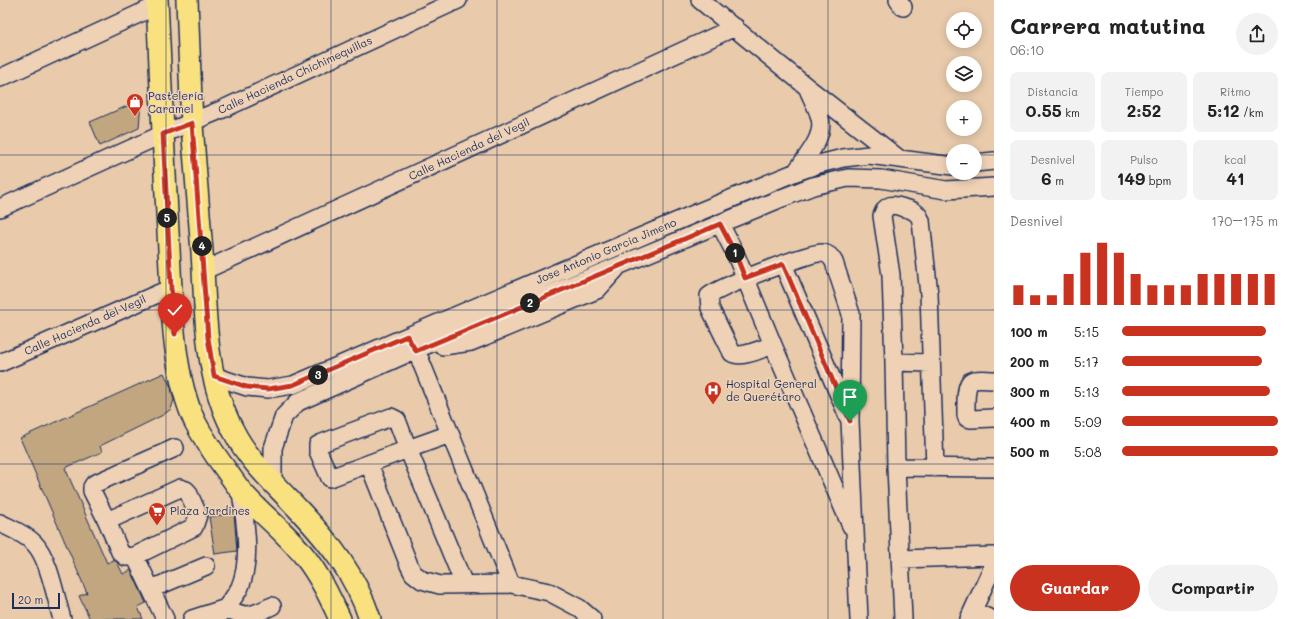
<!DOCTYPE html>
<html lang="es">
<head>
<meta charset="utf-8">
<style>
  body { margin:0; font-family:Mali,sans-serif; background:#f2f2f2; color:#222; height:100vh; display:flex; flex-direction:column; font-size:15px; white-space:nowrap }
  * { box-sizing:border-box; margin:0 }
  p { font-size:13px; color:#767676 }
  .icon { flex:none; width:22px; height:22px; fill:none; stroke:currentColor; stroke-width:2; stroke-linecap:round; stroke-linejoin:round }
  .map { position:relative; flex:1; overflow:hidden }
  .side { display:flex; flex-direction:column; background:#fff; width:300px }
  .side>* { flex:none }
  .buttons { position:absolute; left:946px; top:12px; display:grid; gap:8px }
  .buttons a { display:grid; place-items:center; width:36px; height:36px; border-radius:50%; background:#fff; box-shadow:0 2px 10px #0003; font-size:20px }
  .scale { position:absolute; left:12px; bottom:10px; width:48px; box-sizing:border-box; padding-left:4px; border:2px solid #1b2f5e; border-top:0; font-size:11px; line-height:14px; white-space:nowrap; color:#1b2f5e; -webkit-text-stroke:3px #efd2b6; paint-order:stroke }
  .pin { position:absolute; display:grid; place-items:center; width:34px; height:34px; color:#fff; margin:-41px -17px; border-radius:50% 50% 50% 0; rotate:-45deg; box-shadow:0 0 4px #0007 }
  .pin .icon { rotate:45deg }
  .km { position:absolute; width:20px; height:20px; margin:-10px; border-radius:50%; background:#222; color:#fff; font-size:11px; line-height:20px; text-align:center }
  .round { display:grid; place-items:center; flex:none; width:42px; height:42px; border-radius:21px; background:#f2f2f2 }
  .summary { display:flex; align-items:center; justify-content:space-between; height:68px; padding:0 16px }
  h1 { font-size:22px; font-weight:800; line-height:30px }
  .figures { display:grid; grid-template-columns:repeat(3,1fr); gap:6px; height:68px; padding:4px 16px }
  .figures div { display:grid; align-content:center; border-radius:8px; background:#f2f2f2; text-align:center }
  .figures b { font-size:17px; font-weight:800 }
  .figures small { font-size:11px; font-weight:400 }
  .figures p { font-size:11px }
  .chart { height:112px; padding:8px 16px }
  .chart p { display:flex; justify-content:space-between }
  .chart svg { width:100%; height:72px; margin-top:4px; stroke:#c8321e; stroke-width:6 }
  .primary-button { display:flex; gap:8px; margin-top:auto; padding:8px 16px }
  .primary-button a { flex:1; height:46px; border-radius:24px; background:#c8321e; color:#fff; font-size:16px; font-weight:800; line-height:46px; text-align:center }
  .primary-button a+a { background:#f2f2f2; color:#222 }
  ul { padding:0 16px; list-style:none; font-size:13px }
  li { display:grid; grid-template-columns:64px 48px 1fr; align-items:center; height:30px }
  li i { height:10px; border-radius:5px; background:#c8321e }
  main { display:flex; flex:1; min-height:0 }
  .map>svg:first-child { display:block }
  .building { fill:#c1a680; stroke:#1b2f5e }
  .lines { fill:none; stroke-linecap:round; stroke-linejoin:round }
  .minor-casing { stroke:#1b2f5e; stroke-width:20 }
  .major-casing { stroke:#1b2f5e; stroke-width:24 }
  .minor { stroke:#efd2b6; stroke-width:17 }
  .major { stroke:#fae180; stroke-width:21 }
  .route-casing { stroke:#fff; stroke-width:8 }
  .route { stroke:#c8321e; stroke-width:5 }
  .grid { fill:none; stroke:#1b2f5e; stroke-width:1; stroke-opacity:0.55 }
  .labels { text-anchor:middle; stroke-width:3; stroke-linejoin:round; paint-order:stroke }
  .street-label { font-size:11px; fill:#1b2f5e; stroke:#efd2b6 }
  .poi-label { font-size:11px; fill:#1b2f5e; stroke:#efd2b6; text-anchor:start }
</style>
</head>
<body>
<main>
<div class="map">
<svg width="994" height="619" viewBox="0 0 994 619">
  <rect width="100%" height="100%" fill="#e9cbac"/>
  <filter id="ink" filterUnits="userSpaceOnUse"><feTurbulence type="fractalNoise" baseFrequency=".025" numOctaves="2"/><feDisplacementMap in="SourceGraphic" scale="8" xChannelSelector="R" yChannelSelector="G"/><feConvolveMatrix kernelMatrix="1 2 1 2 8 2 1 2 1" color-interpolation-filters="sRGB"/></filter>
  <g filter="url(#ink)">
    <path class="building" d="M141,100L139,128L100,146L90,122Z
      M164,373L171,387L173,397L174,400L171,409L163,415L100,446L102,452L65,468L107,563L114,560L117,562L123,574L131,570L146,603L138,607L143,619H90L79,596L87,593L20,438Z
      M234,513L237,551L215,554L209,517Z"/>
    <g class="lines">
      <defs>
        <path id="minor" d="M700,0L807,87L898,158
          M898,0L903,7
          M0,78L158,5
          M975,163L994,161
          M796,172C806,157 825,137 820,118C818,109 812,99 808,89
          M0,208L163,134L223,109L458,0
          M720,224L735,253L773,345L851,526
          M783,264L850,421L859,619
          M203,271L735,27
          M411,342L419,357L511,584
          M773,345C763,348 741,359 732,353L710,308L709,296C720,287 811,251 823,253C829,254 832,258 834,262L851,314L850,421
          M443,346L471,342L597,290L616,269
          M894,362L931,363
          M0,363L171,288
          M214,376L247,387L268,389L293,385L701,211L796,172L819,164L843,158L869,155L953,166
          M994,380C987,380 977,378 971,381C965,384 966,408 966,415L967,418L971,419L994,418
          M391,417L397,420L408,449L330,478L318,451V445L322,443Z
          M450,434L408,449L464,584
          M369,464L409,565L413,573L422,580L440,585L511,584L549,592L579,608L592,619
          M896,467L994,468
          M273,483V448L284,416L298,402L422,347L782,198L813,186L848,178L881,179L946,190L994,187
          M107,521L180,488L186,490L188,492L197,512L198,515L194,527L135,556L126,557L120,552L107,521L92,491V487L94,484L175,448
          M0,523C12,529 25,534 34,543C49,558 56,599 62,619
          M135,556L165,619
          M900,559L994,556
          M151,589L206,566
          M973,611L991,619
          M192,619L226,608C248,619 250,616 272,606
          M216,619C225,609 234,599 240,587C252,558 245,522 241,492
          M903,619L896,467L894,362L891,275L882,216C886,203 893,204 904,208C909,209 913,210 916,213C919,215 920,218 921,221L929,294L935,468
          M969,619L994,564"/>
        <path id="major" d="M157,0C161,83 164,166 169,249C172,303 172,373 195,422C204,439 215,455 226,470C231,477 236,485 242,492C262,515 287,533 305,557C320,576 330,598 340,619
          M187,0C189,42 190,83 192,125C195,167 199,210 202,252C206,312 204,376 233,430C249,462 275,484 299,510C330,543 356,576 370,619"/>
      </defs>
      <use href="#minor" class="minor-casing"/>
      <use href="#major" class="major-casing"/>
      <use href="#minor" class="minor"/>
      <use href="#major" class="major"/>
    </g>
  </g>
  <g class="lines" filter="url(#ink)">
    <defs>
      <path id="route" d="M175,334L171,288L163,134L192,123L208,338L214,376L247,387L268,389L293,385L407,336L416,351L720,224L735,253L745,278L783,264L850,421"/>
    </defs>
    <use href="#route" class="route-casing"/>
    <use href="#route" class="route"/>
  </g>
  <path class="grid" d="M166,0V619M331,0V619M497,0V619M663,0V619M828,0V619M0,155H953M975,155H994M0,310H994M0,464H994"/>
  <defs>
    <symbol id="shop-pin" viewBox="-11 -11 22 30"><path d="M0 17L-7.5 6A9.5 9.5 0 1 1 7.5 6Z" fill="#c8321e" stroke="#efd2b6"/><path d="M-5-2.5h2.3a2.7 3.5 0 0 1 5.4 0H5L5.5 6h-11ZM-1.5-2.5h3a1.5 2.3 0 0 0-3 0Z" fill="#fff"/></symbol>
    <symbol id="hospital-pin" viewBox="-11 -11 22 30"><path d="M0 17L-7.5 6A9.5 9.5 0 1 1 7.5 6Z" fill="#c8321e" stroke="#efd2b6"/><path d="M-5-5h3v3.5h4V-5h3V5h-3V1.5h-4V5h-3Z" fill="#fff"/></symbol>
    <symbol id="supermarket-pin" viewBox="-11 -11 22 30"><path d="M0 17L-7.5 6A9.5 9.5 0 1 1 7.5 6Z" fill="#c8321e" stroke="#efd2b6"/><path d="M-6-5.5h2.5l.6 2H6L4.5 2H-2.5L-4.4-4H-6ZM-1.5 3.2a1.3 1.3 0 1 0 .1 0ZM3 3.2a1.3 1.3 0 1 0 .1 0Z" fill="#fff"/></symbol>
  </defs>
  <g fill-rule="evenodd">
    <use href="#shop-pin" x="125" y="92" width="20" height="27"/>
    <use href="#hospital-pin" x="703" y="380" width="20" height="27"/>
    <use href="#supermarket-pin" x="147" y="501" width="20" height="27"/>
  </g>
  <g class="labels">
    <g class="street-label">
      <text transform="translate(295 75) rotate(-25)" y="4">Calle Hacienda Chichimequillas</text>
      <text transform="translate(469 149) rotate(-25)" y="4">Calle Hacienda del Vegil</text>
      <text transform="translate(606 251) rotate(-23)" y="4">Jose Antonio Garcia Jimeno</text>
      <text transform="translate(85 325) rotate(-24)" y="4">Calle Hacienda del Vegil</text>
    </g>
    <g class="poi-label">
      <text x="148" y="100">Pastelería<tspan x="148" dy="13">Caramel</tspan></text>
      <text x="726" y="388">Hospital General<tspan x="726" dy="13">de Querétaro</tspan></text>
      <text x="170" y="515">Plaza Jardines</text>
    </g>
  </g>
</svg>
<div class="buttons">
<a><svg class="icon" aria-label="locate" viewBox="0 0 24 24"><circle cx="12" cy="12" r="6"/><path d="M12 2v4M12 18v4M2 12h4M18 12h4"/></svg></a>
<a><svg class="icon" aria-label="layers" viewBox="0 0 24 24"><path d="M12 4l9 5-9 5-9-5zM3 14l9 5 9-5"/></svg></a>
<a>+</a>
<a>−</a>
</div>
<div class="scale">20 m</div>
<div class="pin" style="left:850px;top:421px;background:#1e9e55"><svg class="icon" aria-label="arrive" viewBox="0 0 24 24"><path d="M6 21V4h12l-3 4 3 4H6"/></svg></div>
<div class="pin" style="left:175px;top:334px;background:#d93025"><svg class="icon" aria-label="check" viewBox="0 0 24 24"><path d="M5 12l5 5 9-10"/></svg></div>
<b class="km" style="left:735px;top:253px">1</b>
<b class="km" style="left:530px;top:303px">2</b>
<b class="km" style="left:318px;top:375px">3</b>
<b class="km" style="left:202px;top:246px">4</b>
<b class="km" style="left:167px;top:218px">5</b>
</div>
<section class="side">
<div class="summary"><div><h1>Carrera matutina</h1><p>06:10</p></div><a class="round"><svg class="icon" aria-label="share" viewBox="0 0 24 24"><path d="M12 15V3M7 8l5-5 5 5M5 13v7h14v-7"/></svg></a></div>
<div class="figures">
<div><p>Distancia</p><b>0.55<small> km</small></b></div>
<div><p>Tiempo</p><b>2:52</b></div>
<div><p>Ritmo</p><b>5:12<small> /km</small></b></div>
</div>
<div class="figures">
<div><p>Desnivel</p><b>6<small> m</small></b></div>
<div><p>Pulso</p><b>149<small> bpm</small></b></div>
<div><p>kcal</p><b>41</b></div>
</div>
<div class="chart"><p><span>Desnivel</span>170–175 m</p>
<svg viewBox="0 0 160 44" preserveAspectRatio="none"><path d="M5 44V32M15 44V38M25 44V38M35 44V25M45 44V12M55 44V6M65 44V12M75 44V25M85 44V32M95 44V32M105 44V32M115 44V25M125 44V25M135 44V25M145 44V25M155 44V25"/></svg>
</div>
<ul>
<li><b>100 m</b>5:15<i style="width:92%"></i></li>
<li><b>200 m</b>5:17<i style="width:90%"></i></li>
<li><b>300 m</b>5:13<i style="width:95%"></i></li>
<li><b>400 m</b>5:09<i style="width:100%"></i></li>
<li><b>500 m</b>5:08<i style="width:100%"></i></li>
</ul>
<div class="primary-button"><a>Guardar</a><a>Compartir</a></div>
</section>
</main>
</body>
</html>
